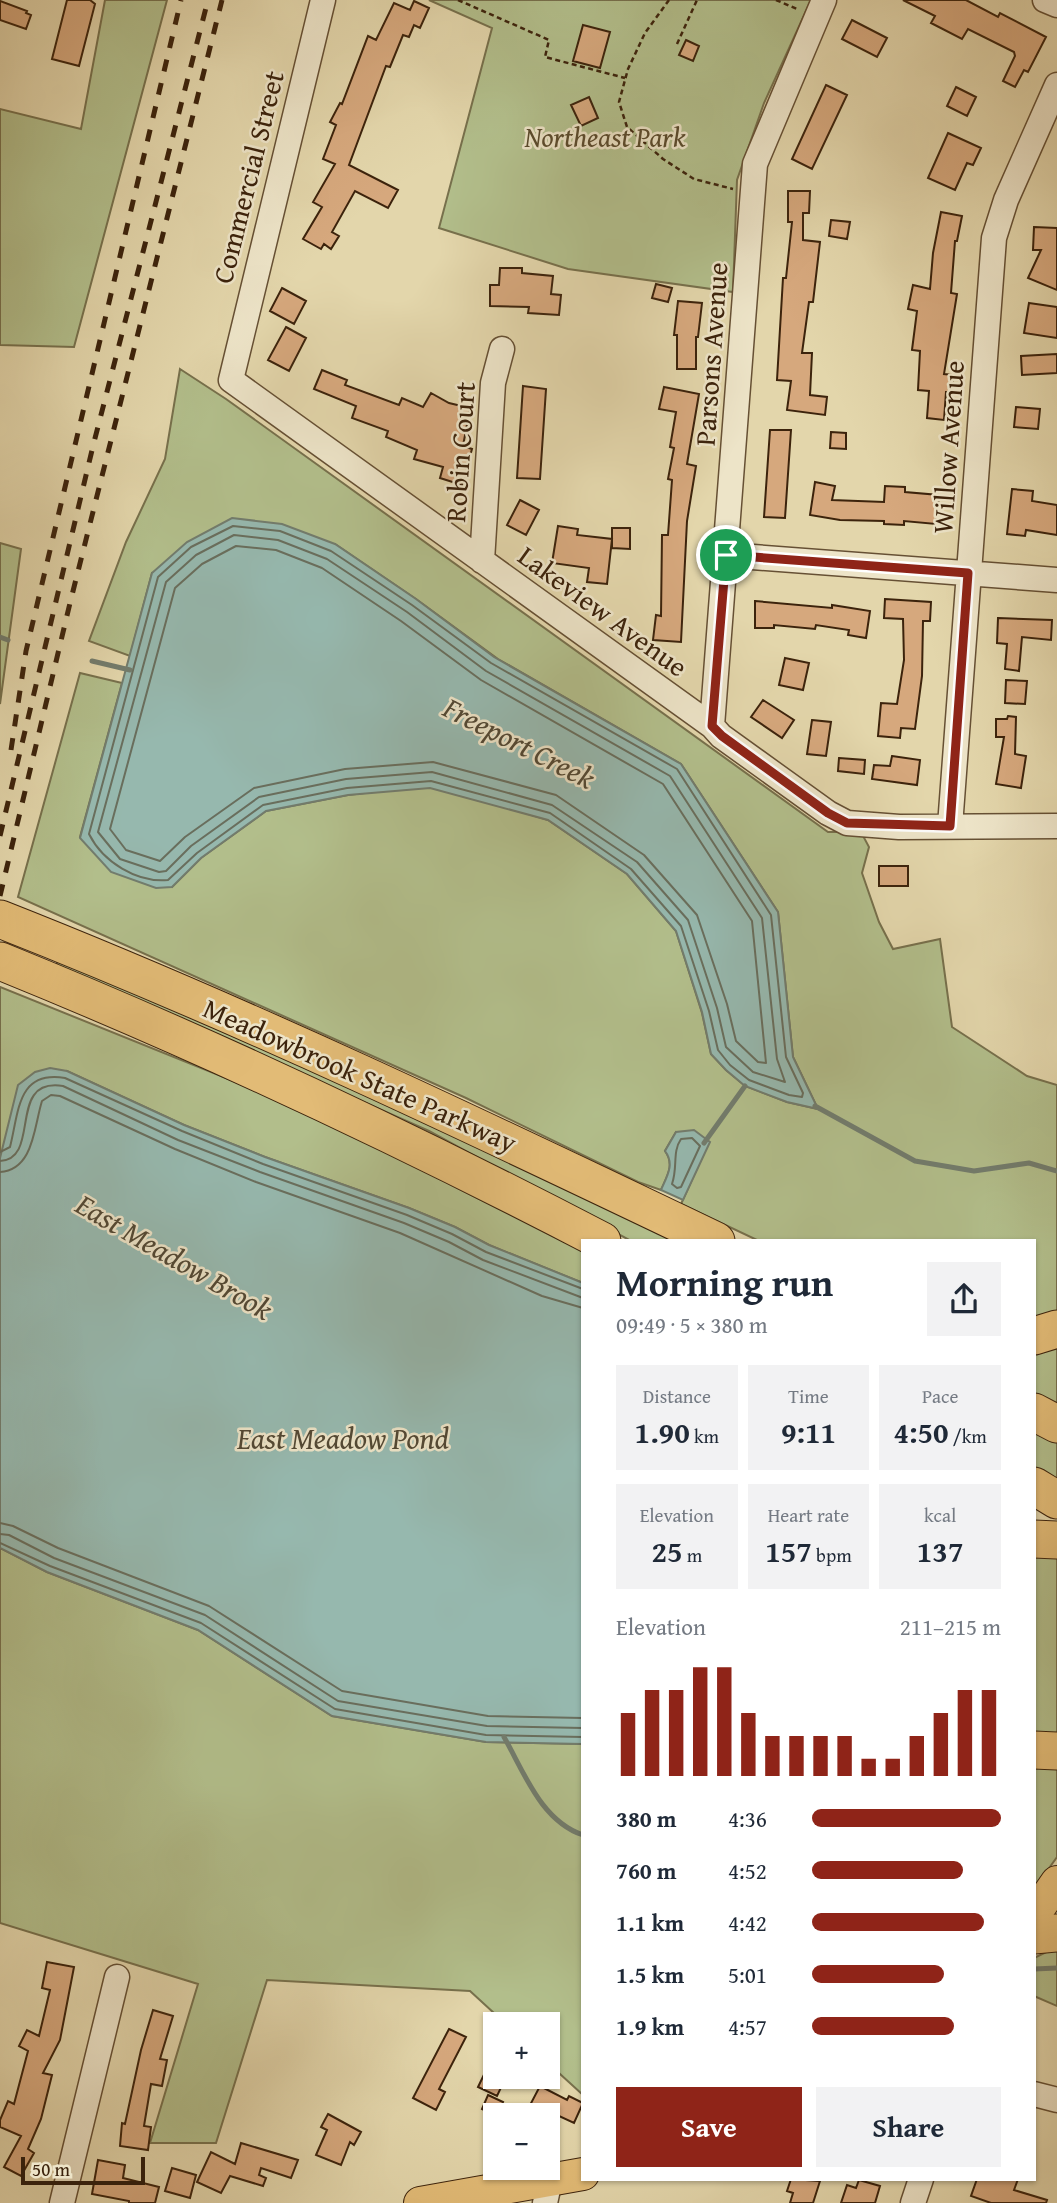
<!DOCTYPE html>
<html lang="en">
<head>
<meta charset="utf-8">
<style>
  body { margin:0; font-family:"Gentium Book Plus",serif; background:#f2f2f3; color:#1f2937; height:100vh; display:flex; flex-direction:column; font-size:26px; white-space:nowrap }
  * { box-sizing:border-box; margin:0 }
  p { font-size:23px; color:#747a83 }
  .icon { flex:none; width:38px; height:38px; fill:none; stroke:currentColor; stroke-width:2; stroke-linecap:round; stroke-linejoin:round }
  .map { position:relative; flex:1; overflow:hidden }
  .details { position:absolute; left:581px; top:1239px; width:455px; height:942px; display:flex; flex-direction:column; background:#fff; border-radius:0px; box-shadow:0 2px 5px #0004 }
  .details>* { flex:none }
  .controls { position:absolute; left:483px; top:2012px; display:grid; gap:14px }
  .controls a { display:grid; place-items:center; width:77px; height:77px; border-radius:0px; background:#fff; box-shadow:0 2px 5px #0004; font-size:35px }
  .scale { position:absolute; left:21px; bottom:18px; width:124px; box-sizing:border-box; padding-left:7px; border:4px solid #3c230c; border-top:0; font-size:19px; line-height:24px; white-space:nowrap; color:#3c230c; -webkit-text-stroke:5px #ede4c8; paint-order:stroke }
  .pin { position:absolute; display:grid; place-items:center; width:60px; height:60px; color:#fff; margin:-30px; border:4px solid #fff; border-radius:50%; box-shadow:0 2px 7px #0007 }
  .round { display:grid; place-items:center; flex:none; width:74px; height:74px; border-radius:0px; background:#f2f2f3 }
  .overview { display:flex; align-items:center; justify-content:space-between; height:119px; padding:0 35px }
  h1 { font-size:38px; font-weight:600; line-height:52px }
  .stats { display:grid; grid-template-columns:repeat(3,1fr); gap:10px; height:119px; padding:7px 35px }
  .stats div { display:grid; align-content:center; border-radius:0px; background:#f2f2f3; text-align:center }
  .stats b { font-size:30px; font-weight:600 }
  .stats small { font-size:19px; font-weight:400 }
  .stats p { font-size:19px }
  .chart { height:196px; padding:14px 35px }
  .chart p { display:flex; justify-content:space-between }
  .chart svg { width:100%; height:126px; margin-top:7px; stroke:#8f2418; stroke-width:6 }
  .action { display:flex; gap:14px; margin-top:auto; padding:14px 35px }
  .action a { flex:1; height:80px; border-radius:0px; background:#8f2418; color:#fff; font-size:28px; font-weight:600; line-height:80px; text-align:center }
  .action a+a { background:#f2f2f3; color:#1f2937 }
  ul { padding:0 35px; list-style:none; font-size:23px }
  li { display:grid; grid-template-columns:112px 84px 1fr; align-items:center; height:52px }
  li i { height:18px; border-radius:9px; background:#8f2418 }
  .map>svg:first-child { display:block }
  .green { fill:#b2be8b; stroke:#77704c; stroke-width:2 }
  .water { fill:#96b8ae; stroke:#727c6d; stroke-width:2 }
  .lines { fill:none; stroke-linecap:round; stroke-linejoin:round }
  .shore { stroke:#696e5d; stroke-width:2 }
  .stream { stroke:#727c6d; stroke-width:5 }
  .building { fill:#d6a87d; stroke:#3c230c; stroke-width:2 }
  .minor-casing { stroke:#665034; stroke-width:27 }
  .major-casing { stroke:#3c230c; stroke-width:34 }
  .highway-casing { stroke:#3c230c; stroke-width:39 }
  .path { stroke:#3c230c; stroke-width:2.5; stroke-dasharray:5 3.5; stroke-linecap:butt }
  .minor { stroke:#ede4c8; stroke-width:24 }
  .major { stroke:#e2bb76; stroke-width:32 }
  .highway { stroke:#e2bb76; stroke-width:37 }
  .rail { stroke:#3c230c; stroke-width:5; stroke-dasharray:12 12; stroke-linecap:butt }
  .route-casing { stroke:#fff; stroke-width:14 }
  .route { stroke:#8f2418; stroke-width:9 }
  .labels { text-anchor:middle; stroke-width:5; stroke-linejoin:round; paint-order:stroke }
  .park-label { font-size:28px; font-style:italic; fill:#5a4a2c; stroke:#ede4c8 }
  .street-label { font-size:28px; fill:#3c230c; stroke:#ede4c8 }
  .water-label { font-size:30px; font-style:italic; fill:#524834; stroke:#ede4c8 }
</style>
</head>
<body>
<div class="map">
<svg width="1057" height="2203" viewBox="0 0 1057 2203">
  <rect width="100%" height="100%" fill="#e3d6ab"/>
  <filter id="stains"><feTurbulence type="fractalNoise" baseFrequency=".00286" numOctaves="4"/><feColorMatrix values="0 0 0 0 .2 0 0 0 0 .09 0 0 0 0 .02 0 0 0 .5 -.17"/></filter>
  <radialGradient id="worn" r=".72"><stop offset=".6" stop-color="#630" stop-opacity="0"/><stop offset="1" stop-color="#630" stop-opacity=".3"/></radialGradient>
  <path class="green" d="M105,0H167L74,347L0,345V109L81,129Z
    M429,0H811L764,103L737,180L733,292L568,269L439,228L492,28Z
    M180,369L226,399L828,832H861L869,847L862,873L879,922L893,949L940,939L952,1027L1027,1076L1057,1085V1320L1034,1329V1241H759L681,1204L709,1142L676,1132L665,1151C675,1165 667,1176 661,1190L638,1182L466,1098L18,897L80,673L122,683L80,837L172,887L201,858L266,811L348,795L431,785L548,820L627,874L676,931L702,1013L711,1054L726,1070L745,1086L787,1102L818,1109L793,1057L778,912L681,764L498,659L416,599L335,544L152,573L130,656L89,641L126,542L165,459Z
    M0,543L21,549L0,704Z
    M58,959L264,1047L686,1241H631L429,1131L56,966Z
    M0,987L298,1107L583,1248V1283L489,1245L455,1227L409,1208L265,1157L184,1125L67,1071L0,1158Z
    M1057,1340V1409L1034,1396V1347Z
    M1034,1426L1057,1439V1480L1034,1468Z
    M1057,1546V1742L1034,1739V1548Z
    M0,1548L47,1572L198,1630L332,1716L486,1742L583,1744V2095L548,2063V2025H507L470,1991L267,1980L216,2143H150L198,1984L0,1923Z
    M1034,1757L1057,1759V1857L1034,1889Z
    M1057,1947V2006L1034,1996V1958Z"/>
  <path class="water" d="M232,518L282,524L335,544L416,599L494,657L681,764L778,912L793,1057L818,1109L787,1102L745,1086L726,1070L711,1054L702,1012L676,931L627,874L548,820L430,788L348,795L266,811L201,858L172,887L156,888L111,872L80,838L152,573L187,542Z
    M50,1068L67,1071L184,1125L265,1157L409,1208L455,1227L489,1245L583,1283V1744L486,1742L332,1716L198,1630L47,1572L0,1548V1158L18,1085L35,1072Z
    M694,1130L710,1142L683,1200L661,1190C667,1176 675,1164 665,1151L676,1132Z"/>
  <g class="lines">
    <path class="shore" d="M233,526L280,531L331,551L412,605L491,663L677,769L771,915L786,1057L803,1093L802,1097L789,1095L749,1080L730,1065L718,1050L709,1011L681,926L631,869L550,813L431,781L347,788L263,805L197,853L168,880C137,883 103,862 89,834L158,577L191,547Z
      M234,535L278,540L327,559L407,612L486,671L670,776L762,918L777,1059L785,1082L753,1072L726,1047L717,1008L688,920L637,862L552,805L432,772L346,779L259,797L191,846L166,871L159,872L120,859L98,832L166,582L196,555Z
      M236,546L276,550L322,568L401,621L481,680L663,784L752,921L766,1063L758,1062L736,1041L727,1004L697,915L644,855L556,795L433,762L345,769L254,788L185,837L160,861L126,850L110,829L175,588L202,564Z
      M692,1138L700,1146L681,1187L677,1188L672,1184C678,1167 672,1152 681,1139Z
      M0,1152L10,1147C19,1112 17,1070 65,1078L182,1131L263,1164L407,1215L452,1234L486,1252L583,1289
      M0,1161C42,1159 6,1077 63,1086L178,1140L260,1172L404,1223L449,1242L483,1260L583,1298
      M0,1172C34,1170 34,1126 42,1101L51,1095L60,1096L175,1149L256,1182L400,1233L542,1296L583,1308
      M0,1523L13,1526L58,1548L209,1606L342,1691L488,1716L583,1718
      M0,1534L9,1535L54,1558L205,1615L338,1701L487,1726L583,1728
      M0,1543L50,1566L201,1623L335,1709L486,1735L583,1737"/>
    <path class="stream" d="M0,637L8,640
      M92,661L130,670
      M815,1106L915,1161L974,1171L1029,1163L1057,1171
      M704,1143L745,1086
      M504,1737C524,1772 541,1821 583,1835
      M1034,1969L1057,1968"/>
  </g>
  <path class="building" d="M67,0H90L95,4L79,66L52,59Z
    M903,0H966L998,17L1000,13L1046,37L1028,72L1024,70L1015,87L1003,81L1015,56L1014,52L968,29L962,39L931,23L935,16Z
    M0,1L27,11L26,13L31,15L26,29L0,20Z
    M414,1L429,8L420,28L414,25L409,37L403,35L390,67L386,66L349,165L398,190L388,208L355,191L332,232L339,236L331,249L324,244L321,249L303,239L322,207L313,202L335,164L323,159L336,125L330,122L340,103L342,104L368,36L376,40L394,3L410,10Z
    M852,20L887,38L877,57L842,39Z
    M583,25L610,32L600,68L573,61Z
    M686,40L699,46L693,61L679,55Z
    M826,85L847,95L812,169L792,159Z
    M956,87L976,97L967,116L947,106Z
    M589,97L598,118L581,126L571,105Z
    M948,133L981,148L973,165L967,163L955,190L928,178Z
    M788,191H810L809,213H803V240L820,242L813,302H809L802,353H812L810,395L827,397L825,415L787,410L791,381L777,380L783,278H786L792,222H788Z
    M941,212L962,216L957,241H955L951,293L957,294L944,374L953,375L952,392H946L944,420L927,418L929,391L918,390L920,351L912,350L917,311L908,309L913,285L930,289L933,253Z
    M831,220L850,222L847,239L829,236Z
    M1034,227L1057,228V290L1028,278L1041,250H1033Z
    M500,268H522V273L553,276L551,294L561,295L559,315L528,313L529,307L490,306V285H499Z
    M656,284L672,288L668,302L652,298Z
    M282,288L306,301L294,324L270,311Z
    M678,301L702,303L698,337H696V369H677V335H674Z
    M1029,303L1057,307V338L1024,333Z
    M286,327L306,338L289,371L268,360Z
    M1057,354V373L1022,375L1021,356Z
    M322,370L347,380L345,385L399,405L402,398L423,407L431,393L449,403L470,408L463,446L472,449L462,485L440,478L443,467L414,459L417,450L386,437L388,431L352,418L356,406L314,389Z
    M523,386L546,389L540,479L517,478Z
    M664,387L699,394L687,464L696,466L687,521L681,642L653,640L656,615L661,616L662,535H668L672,480L668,479L674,448L670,447L676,412L659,409Z
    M1016,407L1040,409L1038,429L1014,427Z
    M770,430H791L785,518L764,517Z
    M831,432L846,433V449L830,448Z
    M815,482L835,486L832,500L884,502L885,486L905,487V492L939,495L936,524L904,521V525L884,524V521L840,520L810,515Z
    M1012,489L1033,491L1032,501L1057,505V535L1026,530L1025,536L1007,534Z
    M520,500L539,510L526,535L507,525Z
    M558,526L578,529L577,535L612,539L607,584L587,582L589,568L552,563Z
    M612,528H630V549L612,548Z
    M885,599L931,602L930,621H923L922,676L915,729L901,728L900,738L878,736L881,703L897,704L904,660L903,619L884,618Z
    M755,601L832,608V605L870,611L866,638L848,635L849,630L816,625L815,629L774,625V628H755Z
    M998,618L1052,620L1051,640L1022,637L1019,671L1005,669L1007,644L997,643Z
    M785,658L809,663L803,690L779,685Z
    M1006,680L1027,681L1025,704L1005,703Z
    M763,700L794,720L782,738L751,717Z
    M1008,716L1016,717L1015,754L1026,756L1021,788L996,784L1004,737H996V719H1007Z
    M812,720L831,722L826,756L807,754Z
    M892,756L920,760L917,785L872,779L874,765L890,766Z
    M839,758L865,760L864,774L838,771Z
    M879,866H908V886H879Z
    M47,1962L74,1967L60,2040L43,2073L52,2075L41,2119L28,2149L34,2153L21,2176L4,2167L21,2136L0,2127V2120L8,2101L14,2104L28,2051L19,2046L27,2030L39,2036L50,1990L42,1988Z
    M153,2010L173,2016L160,2059L167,2060L162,2086L151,2084L144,2126L151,2127L148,2150L120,2146L122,2123L125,2124L141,2050Z
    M449,2029L466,2037L439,2089L445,2092L436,2110L413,2098Z
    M495,2052V2077H506L497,2096L478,2087Z
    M540,2086L567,2100L569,2096L583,2103L574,2123L557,2115L554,2120L529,2107Z
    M488,2095L503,2102L496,2116L482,2109Z
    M328,2114L361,2132L354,2145L350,2142L341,2165L316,2155L327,2130L321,2127Z
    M241,2143L298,2160L291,2178L261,2168L259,2175L266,2178L263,2186L230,2176L221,2193L197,2182L211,2152L235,2164Z
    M98,2160L125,2165L123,2178L159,2187L155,2203H129V2201L92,2194Z
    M172,2168L196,2175L190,2198L165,2191Z
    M791,2179L820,2181L813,2203H790L793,2193L787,2191Z
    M977,2179H1018L1014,2190L1047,2200L1046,2203H991L971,2196Z
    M859,2180L880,2186L875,2203H841L847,2185L856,2188Z"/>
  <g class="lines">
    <defs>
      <path id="minor" d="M323,0L231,380L712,726L721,736L828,813L847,823L899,827L1057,826
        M1045,0L1057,5
        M726,555L1057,580
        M482,561L493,383L502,349
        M712,726L755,164L824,0
        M950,826L994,238L1006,200L1057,85
        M1034,2094L1057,2100
        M62,2203L117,1977
        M545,2203L550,2180
        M913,2203L921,2179"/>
      <path id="major" d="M1034,1915L1057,1882
        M420,2203L583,2174"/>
      <path id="highway" d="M0,919C244,1015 480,1128 716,1241
        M0,961C205,1044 406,1139 602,1241
        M1034,1336L1057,1329
        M1034,1412L1057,1424
        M1034,1486L1057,1500
        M1034,1539L1057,1540
        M1034,1750L1057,1751
        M1034,1935L1057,1933"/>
    </defs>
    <use href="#minor" class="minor-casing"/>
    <use href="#major" class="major-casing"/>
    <use href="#highway" class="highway-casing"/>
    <path class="path" d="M458,0L549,40L545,57L625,78
      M669,0L645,33L628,69L619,102L627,127L663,159L694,179L733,189
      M776,0L797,9
      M677,44L697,0"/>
    <use href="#minor" class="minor"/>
    <use href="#major" class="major"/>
    <use href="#highway" class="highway"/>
    <path class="rail" d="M11,750L26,651L181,0
      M0,836L93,446L208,0
      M0,896L70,603L222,0"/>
  </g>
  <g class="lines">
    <defs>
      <path id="route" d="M726,555L968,573L950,826L847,823L828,813L722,736L712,726Z"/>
    </defs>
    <use href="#route" class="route-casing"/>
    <use href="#route" class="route"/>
  </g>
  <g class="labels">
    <g class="park-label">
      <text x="605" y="147">Northeast Park</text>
    </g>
    <g class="street-label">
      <text transform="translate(248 177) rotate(-76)" y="10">Commercial Street</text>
      <text transform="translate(711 354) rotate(-86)" y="10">Parsons Avenue</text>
      <text transform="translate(948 447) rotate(-86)" y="10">Willow Avenue</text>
      <text transform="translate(460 452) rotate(-86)" y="10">Robin Court</text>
      <text transform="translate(603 611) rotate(36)" y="10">Lakeview Avenue</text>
      <text transform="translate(360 1075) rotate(24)" y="10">Meadowbrook State Parkway</text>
    </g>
    <g class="water-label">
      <text transform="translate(519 743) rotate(27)" y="10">Freeport Creek</text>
      <text transform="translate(174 1257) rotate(30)" y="10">East Meadow Brook</text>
      <text x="343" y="1449">East Meadow Pond</text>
    </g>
  </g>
  <rect width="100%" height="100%" filter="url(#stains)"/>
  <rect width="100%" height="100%" fill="url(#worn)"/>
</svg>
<div class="controls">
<a>+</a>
<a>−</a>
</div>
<div class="scale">50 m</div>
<div class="pin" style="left:726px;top:555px;background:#1e9e55"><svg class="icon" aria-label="arrive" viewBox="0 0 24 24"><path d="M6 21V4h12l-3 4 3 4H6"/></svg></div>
<section class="details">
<div class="overview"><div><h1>Morning run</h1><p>09:49 · 5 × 380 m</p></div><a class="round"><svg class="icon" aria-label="share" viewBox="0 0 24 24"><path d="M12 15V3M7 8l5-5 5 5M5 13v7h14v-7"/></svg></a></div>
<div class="stats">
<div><p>Distance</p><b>1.90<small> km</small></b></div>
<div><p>Time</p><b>9:11</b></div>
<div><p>Pace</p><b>4:50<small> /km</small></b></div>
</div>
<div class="stats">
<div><p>Elevation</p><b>25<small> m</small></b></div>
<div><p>Heart rate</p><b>157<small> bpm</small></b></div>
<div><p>kcal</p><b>137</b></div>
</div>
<div class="chart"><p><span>Elevation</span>211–215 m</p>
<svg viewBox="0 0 160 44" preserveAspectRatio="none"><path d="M5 44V22M15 44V14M25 44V14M35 44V6M45 44V6M55 44V22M65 44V30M75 44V30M85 44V30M95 44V30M105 44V38M115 44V38M125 44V30M135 44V22M145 44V14M155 44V14"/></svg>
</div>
<ul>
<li><b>380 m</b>4:36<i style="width:100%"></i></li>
<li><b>760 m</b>4:52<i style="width:80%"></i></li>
<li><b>1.1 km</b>4:42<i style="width:91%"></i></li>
<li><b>1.5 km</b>5:01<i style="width:70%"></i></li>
<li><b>1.9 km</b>4:57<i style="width:75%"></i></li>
</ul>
<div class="action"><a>Save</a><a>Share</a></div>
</section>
</div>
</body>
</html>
